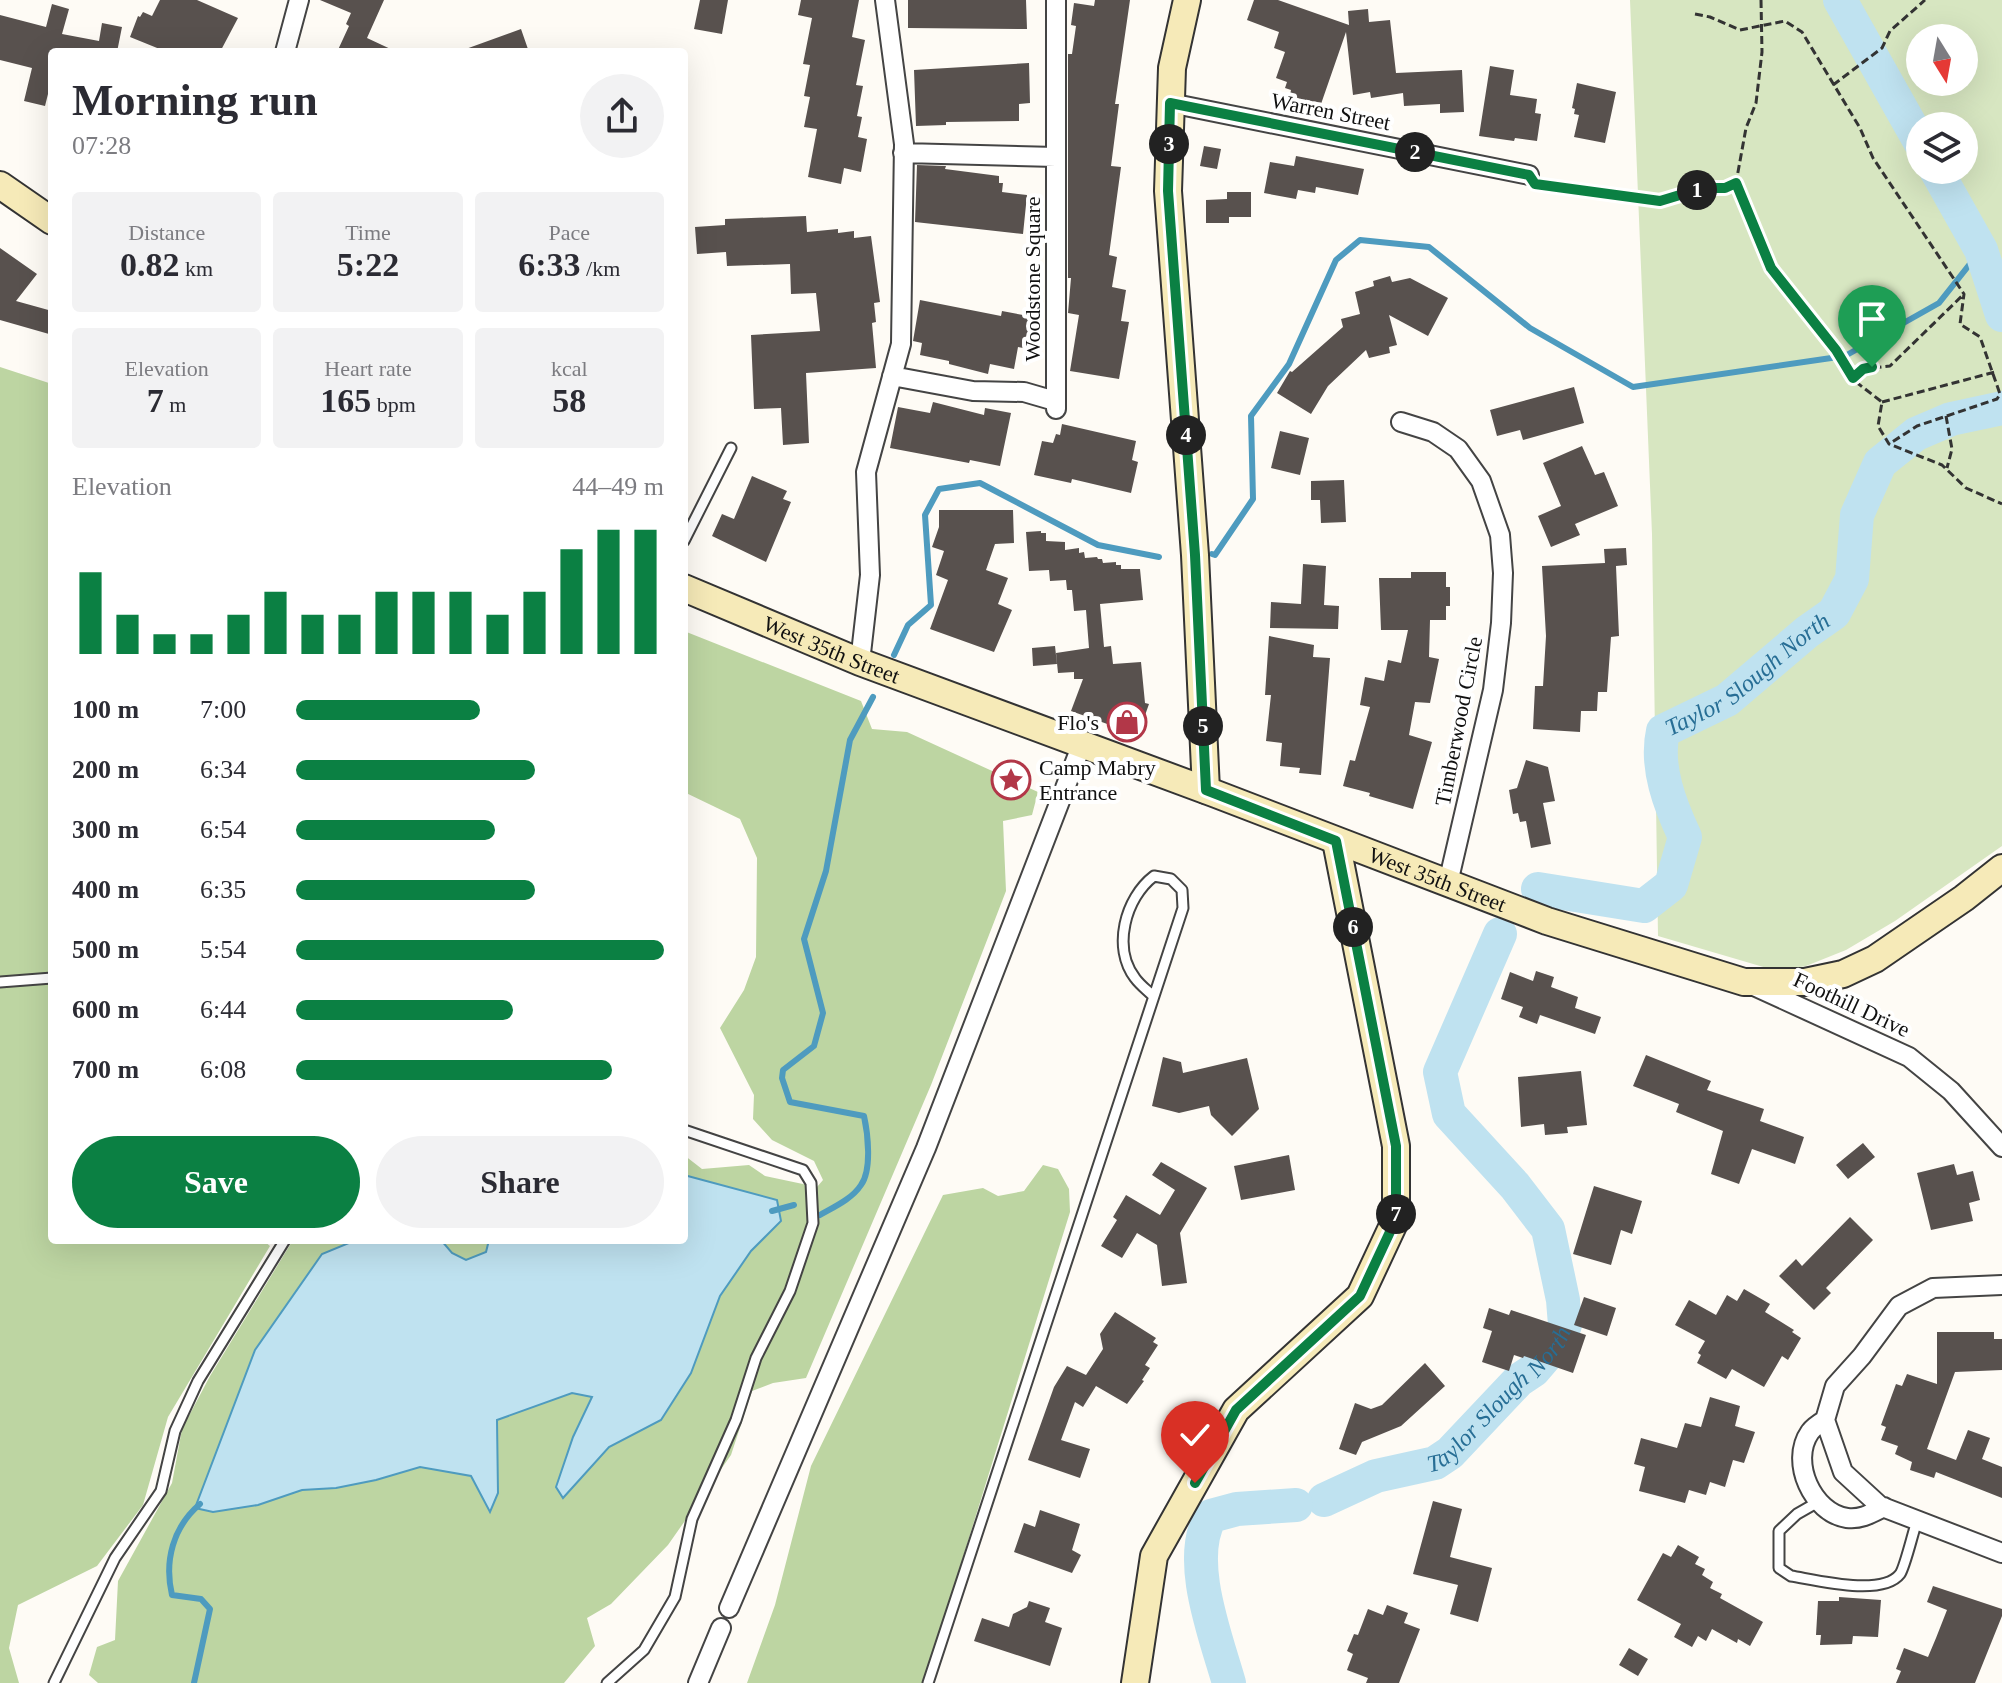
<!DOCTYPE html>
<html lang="en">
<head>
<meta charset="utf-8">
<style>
  body { margin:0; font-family:"Times New Roman",serif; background:#f2f2f3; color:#2b2b33; height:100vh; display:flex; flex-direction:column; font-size:30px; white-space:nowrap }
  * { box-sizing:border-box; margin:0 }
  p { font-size:26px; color:#7c7c81 }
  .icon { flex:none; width:44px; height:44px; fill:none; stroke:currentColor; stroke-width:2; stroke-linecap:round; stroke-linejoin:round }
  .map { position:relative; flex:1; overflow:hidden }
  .details { position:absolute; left:48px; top:48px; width:640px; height:1196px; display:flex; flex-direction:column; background:#fff; border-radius:8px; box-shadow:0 8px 32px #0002 }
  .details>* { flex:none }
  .needle { width:52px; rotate:169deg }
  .fabs { position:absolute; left:1906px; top:24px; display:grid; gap:16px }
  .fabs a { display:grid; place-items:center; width:72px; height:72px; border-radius:50%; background:#fff; box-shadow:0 8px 32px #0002; font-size:40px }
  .pin { position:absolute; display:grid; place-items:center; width:68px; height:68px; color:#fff; margin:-82px -34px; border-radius:50% 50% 50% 0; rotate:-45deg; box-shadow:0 0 8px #0007 }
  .pin .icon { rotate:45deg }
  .km { position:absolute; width:40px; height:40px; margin:-20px; border-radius:50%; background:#222; color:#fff; font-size:22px; line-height:40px; text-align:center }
  .round { display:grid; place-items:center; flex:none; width:84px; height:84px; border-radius:42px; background:#f2f2f3 }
  .summary { display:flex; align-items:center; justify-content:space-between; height:136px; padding:0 24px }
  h1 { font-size:44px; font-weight:700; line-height:60px }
  .metrics { display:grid; grid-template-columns:repeat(3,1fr); gap:12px; height:136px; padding:8px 24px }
  .metrics div { display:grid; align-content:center; border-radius:8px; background:#f2f2f3; text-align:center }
  .metrics b { font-size:34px; font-weight:700 }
  .metrics small { font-size:22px; font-weight:400 }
  .metrics p { font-size:22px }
  .chart { height:224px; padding:16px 24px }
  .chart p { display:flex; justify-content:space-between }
  .chart svg { width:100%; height:144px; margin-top:8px; stroke:#0b8043; stroke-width:6 }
  .primary-button { display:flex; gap:16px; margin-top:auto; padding:16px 24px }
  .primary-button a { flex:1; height:92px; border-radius:48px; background:#0b8043; color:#fff; font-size:32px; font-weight:700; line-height:92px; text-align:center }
  .primary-button a+a { background:#f2f2f3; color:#2b2b33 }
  ul { padding:0 24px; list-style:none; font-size:26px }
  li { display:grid; grid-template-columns:128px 96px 1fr; align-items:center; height:60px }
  li i { height:20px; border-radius:10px; background:#0b8043 }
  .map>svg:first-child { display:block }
  .green { fill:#d7e6c1; fill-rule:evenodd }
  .forest { fill:#bdd5a2 }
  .water { fill:#bfe2f0; stroke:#4e9bbf; stroke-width:2 }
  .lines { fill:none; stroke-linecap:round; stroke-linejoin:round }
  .stream { stroke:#4e9bbf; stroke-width:6 }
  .river { stroke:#bfe2f0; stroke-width:34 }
  .building { fill:#58514e }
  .lane-casing { stroke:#444; stroke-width:13 }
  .street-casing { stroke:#444; stroke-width:22 }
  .secondary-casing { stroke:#333; stroke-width:30 }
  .path { stroke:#333; stroke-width:3; stroke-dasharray:8 4; stroke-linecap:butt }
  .lane { stroke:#fff; stroke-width:9 }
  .street { stroke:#fff; stroke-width:18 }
  .secondary { stroke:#f6eab8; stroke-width:26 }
  .route-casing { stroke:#fff; stroke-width:16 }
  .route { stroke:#0b8043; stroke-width:10 }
  .labels { text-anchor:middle; stroke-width:8; stroke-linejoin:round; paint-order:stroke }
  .street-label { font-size:22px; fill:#111; stroke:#fff }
  .poi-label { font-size:22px; fill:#111; stroke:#fff; text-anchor:end }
  .water-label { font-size:24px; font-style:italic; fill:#276e95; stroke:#fff }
</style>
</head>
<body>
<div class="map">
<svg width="2002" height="1683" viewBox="0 0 2002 1683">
  <rect width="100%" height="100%" fill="#fefbf5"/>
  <path class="green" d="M1630,0H2002V846L1895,921L1846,950L1806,966L1777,971L1658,936L1652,534ZM1920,38H1964V82H1920ZM1920,126H1964V170H1920Z"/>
  <path class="forest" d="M0,367L52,384V1240H263L270,1246L168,1417L143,1505L97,1566L18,1605L9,1648L19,1683H0Z
    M684,631L861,701L872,729L907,732L1038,792L1032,815L1003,821L1006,891L931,1085L806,1378L773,1383L752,1391L731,1455L668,1545L611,1604L587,1618L595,1646L564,1683H98L89,1675L97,1647L115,1640L118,1581L172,1483L182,1429L210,1376L293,1240H356L322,1254L228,1426L195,1508L258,1505L302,1490L336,1488L376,1480L420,1467L471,1476L498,1493L497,1420L572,1393L593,1397L573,1437L556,1486L563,1497L609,1447L661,1420L691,1373L720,1296L751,1251L781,1221L777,1200L684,1175V1155L702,1169L749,1165L765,1176L817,1187L823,1180L814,1161L772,1140L753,1119L754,1095L720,1028L744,990L756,957L757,858L740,819L684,792Z
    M1043,1165L1058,1169L1069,1189L1070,1212L924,1683H747L775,1605L811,1466L943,1195L983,1188L998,1196L1024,1191Z
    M441,1240H489L486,1252L466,1260L452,1253Z"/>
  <path class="water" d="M684,1175L777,1200L781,1221L751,1251L720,1296L691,1373L661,1420L609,1447L563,1498L556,1487L573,1437L592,1397L572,1393L497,1420L498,1493L490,1512L471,1476L420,1467L376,1480L336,1488L302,1490L258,1505L213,1512L195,1508L255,1350L322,1254L356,1240H441L452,1253L466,1260L486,1252L489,1240H684Z"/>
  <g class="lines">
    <path class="stream" d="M1212,554L1215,555L1253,499L1251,416L1289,364L1336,260L1360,240L1429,247L1530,328L1633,387L1845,356L1939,303L1981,250
      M894,655L908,625L931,605L925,515L939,489L980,483L1098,545L1159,557
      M772,1211L794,1205
      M820,1215C834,1207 852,1199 861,1185C872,1170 868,1134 864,1116L790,1102L782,1078L783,1070L814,1046L823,1013L804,939L826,871L850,740L873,697
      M194,1683L210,1609L201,1599L172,1595C164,1561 173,1527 200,1504"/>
    <g class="river">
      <path d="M1840,0L1920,142"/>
      <path d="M1936,170L1981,250L2002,315"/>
      <path id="s1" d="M1538,889L1644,906L1671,885L1685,837C1670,805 1655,767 1663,731L1727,700L1807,632L1834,613L1852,579L1857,515L1880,463L1916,434L1951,419L2002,408"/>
      <path id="s2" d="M1324,1500L1376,1476L1435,1463L1450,1453L1519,1380L1534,1370L1558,1342L1565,1325L1563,1300L1548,1229L1515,1186L1449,1114L1440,1072L1500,934"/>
      <path d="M1229,1683C1216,1637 1185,1559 1211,1516L1237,1509L1296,1505"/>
    </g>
  </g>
  <path class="building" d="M160,0H197L238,18L220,52H167L130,37L138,16L140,17L143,12L152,16Z
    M320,0H384L367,38L397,52H337L349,26L346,24L351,13Z
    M700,0H728L722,34L694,29Z
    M801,0H859L852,37L865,40L856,85L863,86L857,116L862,117L858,137L867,139L861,172L844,168L841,184L808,177L817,129L804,127L810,97L804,96L810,65L803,64L812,18L798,15Z
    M908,0H1026L1027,29L908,28Z
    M1095,0H1130L1115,104H1119L1111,166L1121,167L1109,255L1117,257L1112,287L1126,290L1121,321L1129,322L1119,379L1070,371L1079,315L1068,313L1071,278H1068V54H1072L1076,26L1071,25L1074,3L1094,6Z
    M1254,0H1278L1349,25L1348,11L1368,9L1369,22L1390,20L1396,73L1462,70L1464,112L1440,113V104L1404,106L1403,93L1371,98L1370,92L1353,95L1346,32L1321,104L1317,102L1316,105L1290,95L1291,90L1285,88L1287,82L1276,78L1285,52L1274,48L1279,32L1247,20Z
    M52,4L69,9L62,34L99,41L102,23L122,27L117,52H52V78L45,106L24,101L32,68L0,60V15L46,27Z
    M521,29L529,52H464L463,50Z
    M1029,63L1030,103L1019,104V121L946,122V125L916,126L914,70Z
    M1490,66L1514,70L1510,95L1537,99L1535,113L1541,114L1537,141L1515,138L1514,141L1479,136Z
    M1577,83L1616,92L1605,143L1574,137L1579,115L1574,114L1575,109L1572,108Z
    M1204,146L1221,149L1217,169L1200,166Z
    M1296,156L1364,169L1358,195L1316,187L1315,193L1298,190L1296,199L1264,193L1270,162L1294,166Z
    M917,165L946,166L945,169L999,176V183H1003L1002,192L1027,195L1023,234L915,222Z
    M1227,192H1251V217H1229V223H1206V200L1227,199Z
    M806,216L807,232L838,229V233L854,231V238L871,236L880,302L874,303L876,322L872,323L876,368L806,373L809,443L783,445L781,408L754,409L751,335L820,331L816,293L791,294L790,264L727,266L726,252L697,254L695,227L725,225V219Z
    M0,248L37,274L16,301L52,311V332L50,331L49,334L0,320Z
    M1390,276L1392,282L1410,278L1448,298L1428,336L1389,315L1397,345L1389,347L1390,353L1369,358L1366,350L1328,386L1311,414L1277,393L1290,371L1292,372L1343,327L1341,319L1360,314L1355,292L1374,286L1373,281Z
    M920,300L1001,316L1002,311L1034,317L1028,349L1018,347L1014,369L990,364L988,374L949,364V361L920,355L922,343L913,341Z
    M1574,387L1584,423L1523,440L1520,430L1497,436L1490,410Z
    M933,402L984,415L985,408L1011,413L1000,466L970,460L969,463L890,448L898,407L930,413Z
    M1062,424L1136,441L1132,460L1138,462L1131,493L1072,479L1071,483L1034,475L1042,441L1053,443L1056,434L1060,435Z
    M1280,431L1309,438L1300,475L1271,468Z
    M1582,446L1595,475L1604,472L1618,506L1575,524L1580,535L1551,547L1538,516L1561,506L1543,463Z
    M752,476L787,491L783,499L791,502L766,562L712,536L722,514L734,519Z
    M1344,480L1346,522L1321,523L1320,500H1311V481Z
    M939,510H1013L1014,543L995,544L986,570L1008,578L998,604L1012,610L994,652L930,629L948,580L936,575L944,551L932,547L939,527Z
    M1041,531V533H1046V541L1065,542V550L1079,548V553L1084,552L1085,558L1097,557L1098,559H1102L1103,563L1116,562V565H1121V569H1140L1143,600L1100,604L1104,647L1111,646L1113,664L1141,662L1145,703L1149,704L1138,735L1071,711L1083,679H1074V672L1058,673L1056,653L1089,648L1086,610L1074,611L1072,590H1067L1066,580L1050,581L1049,570L1029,571L1026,532Z
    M1626,548L1627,565L1616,566L1619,636L1611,637L1607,692H1598L1597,711H1581L1580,732L1533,729L1535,686H1543L1546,636L1542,566L1605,563L1604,549Z
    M1303,564L1326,566L1324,605L1339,606L1338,629L1270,628L1271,602L1301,604Z
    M1411,572H1446V587H1450V606H1446V620H1430L1429,657L1439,659L1430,703L1415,702L1409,735L1432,742L1413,809L1369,796L1370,793L1343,786L1350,760L1355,761L1370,707L1360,705L1365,677L1384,681L1388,660L1401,663L1408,630H1381L1379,578H1411Z
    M1269,636L1314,645L1313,657L1330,658L1321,775L1299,773L1300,768L1280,766L1282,743L1266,741L1271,695H1265Z
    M1055,646L1057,664L1033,666L1032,648Z
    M1526,760L1548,767L1555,801L1543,803L1551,844L1531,848L1526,821L1520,822L1518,813L1513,814L1509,790L1517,788Z
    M1536,971L1554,977L1551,987L1578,997L1575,1008L1601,1017L1595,1034L1540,1015L1537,1024L1519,1017L1523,1007L1501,999L1510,972L1533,981Z
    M1646,1055L1711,1081L1707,1090L1764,1109L1760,1121L1804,1137L1795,1164L1752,1149L1739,1184L1711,1174L1723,1131L1676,1112L1679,1104L1633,1086Z
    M1163,1057L1181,1062L1183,1073L1247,1058L1259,1109L1232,1136L1211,1115L1209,1106L1179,1113L1152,1106Z
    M1581,1071L1587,1125L1567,1127L1568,1133L1545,1135L1544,1124L1521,1127L1518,1077Z
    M1863,1143L1875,1157L1848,1179L1836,1165Z
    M1289,1155L1295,1190L1241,1200L1234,1166Z
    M1161,1162L1207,1188L1180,1233L1187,1283L1162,1286L1157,1245L1137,1233L1122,1258L1101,1246L1117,1220L1113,1217L1126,1195L1160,1215L1175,1190L1152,1175Z
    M1954,1164L1957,1175L1973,1171L1980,1200L1969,1203L1973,1221L1931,1230L1917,1173Z
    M1594,1186L1642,1201L1632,1234L1621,1230L1611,1265L1573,1254Z
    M1850,1217L1873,1240L1826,1288L1831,1293L1814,1310L1779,1276L1796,1259L1802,1266Z
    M1744,1289L1770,1304L1765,1312L1794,1330L1792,1332L1801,1338L1788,1360L1782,1356L1764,1387L1732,1369L1726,1379L1697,1363L1701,1355L1698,1353L1705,1341L1675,1325L1689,1300L1716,1315L1727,1295L1737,1301Z
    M1584,1297L1616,1308L1607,1336L1574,1325Z
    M1489,1308L1509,1315L1511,1310L1586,1335L1573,1373L1524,1356L1523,1358L1514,1355L1509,1371L1482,1362L1492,1331L1483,1328Z
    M1115,1312L1156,1338L1153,1342L1158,1345L1145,1365L1150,1368L1142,1380L1144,1381L1127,1404L1096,1386L1083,1407L1075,1402L1061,1440L1090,1449L1080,1478L1028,1460L1054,1387L1067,1366L1086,1375L1103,1349L1100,1334Z
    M1937,1332H1994V1339H2002V1370L1955,1372L1927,1449L1956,1460L1968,1430L1990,1438L1982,1459L2002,1467V1498L1936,1472L1934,1478L1910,1470L1912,1462L1895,1454L1898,1446L1881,1440L1886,1427L1881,1425L1896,1384L1902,1386L1907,1374L1937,1384Z
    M1425,1363L1445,1386L1401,1426L1362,1442L1356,1455L1339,1449L1355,1403L1371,1409L1382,1405Z
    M1710,1397L1740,1406L1735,1426L1755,1432L1744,1463L1733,1460L1725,1487L1710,1482L1706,1495L1689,1490L1685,1503L1639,1491L1645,1467L1634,1464L1641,1438L1677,1448L1685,1423L1701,1427Z
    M1433,1501L1462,1509L1450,1557L1492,1568L1478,1622L1450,1614L1458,1585L1413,1574Z
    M1040,1510L1080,1524L1072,1550L1081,1555L1072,1573L1014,1552L1024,1523L1035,1527Z
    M1678,1545L1699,1557L1695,1564L1705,1569L1702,1575L1713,1582L1710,1588L1722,1594L1720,1598L1763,1622L1750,1646L1738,1639L1737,1643L1712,1629L1706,1641L1698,1636L1692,1647L1674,1637L1681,1624L1637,1600L1663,1553L1671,1557Z
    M1933,1586L2002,1609V1616L1975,1683H1896L1901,1671L1896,1669L1904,1648L1928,1657L1936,1638L1947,1610L1927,1602Z
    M1839,1597L1881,1600L1878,1637L1853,1636L1852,1644L1820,1645L1821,1635H1816L1818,1601H1839Z
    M1029,1601L1050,1608L1045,1622L1062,1628L1050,1666L974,1641L982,1618L1009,1627L1013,1614L1027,1607Z
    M1387,1605L1408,1613L1404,1623L1420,1629L1399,1683H1366L1368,1678L1347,1670L1353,1654L1347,1651L1354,1634L1358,1635L1368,1609L1383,1615Z
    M1629,1648L1648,1659L1638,1676L1619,1665Z"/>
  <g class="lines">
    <defs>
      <path id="lane" d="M684,541L731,448
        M0,982L52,978
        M1818,1502L1797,1514L1779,1531V1568L1791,1576C1816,1580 1882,1597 1900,1574C1905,1567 1913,1532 1917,1521
        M54,1683L115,1558L161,1491L175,1431L198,1381L285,1240
        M607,1683L644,1650L675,1597L692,1519L736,1420L756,1358L790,1291L813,1223L811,1183L803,1170L684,1130
        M928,1683L1183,908L1182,890L1171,879L1154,876C1125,898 1112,948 1135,978C1140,985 1147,990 1153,996"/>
      <path id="street" d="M1056,0V409
        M285,52L299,0
        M1170,103L1529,175
        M903,153L1056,157
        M892,376L973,391L1024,392L1055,401
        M1401,422L1433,432L1458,449L1481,481L1500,535L1503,573L1501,623L1493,690L1448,883
        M860,662L870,575L866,472L901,344L904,144L885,0
        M1754,986L1909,1057L1951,1091L2002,1147
        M2002,1285L1933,1288L1899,1306L1862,1356L1835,1386L1825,1420L1843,1472L1880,1506L2002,1553
        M1825,1420C1820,1423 1813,1428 1810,1432C1789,1462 1813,1513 1847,1518C1861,1520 1872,1513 1884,1507
        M729,1608L926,1148L1082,744
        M698,1683L721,1628"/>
      <g id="secondary">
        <path d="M1187,0L1172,68L1168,191L1195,555L1206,790"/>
        <path d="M0,185L52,221"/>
        <path id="s3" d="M684,588L860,662L1216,794L1547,921L1744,982H1805L1843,974L1875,959L1964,898L2002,868"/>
        <path d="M1135,1683L1154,1556L1236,1410L1360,1296L1396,1219V1146L1336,841"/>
      </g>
    </defs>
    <use href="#lane" class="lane-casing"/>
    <use href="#street" class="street-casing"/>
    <use href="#secondary" class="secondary-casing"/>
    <path class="path" d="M1761,0L1762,52L1756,103L1746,128L1736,183L1771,268L1836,350L1856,382L1882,402L1878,426L1889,444L1942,465L1966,488L2002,504
      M1695,14L1710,17L1740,30L1785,21L1802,32L1860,128L1873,158L1964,294L1960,324L1980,337L2000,394L1997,399L1917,426L1889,444
      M1833,85L1882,48L1890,31L1925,0
      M1544,185L1660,201L1703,188H1725L1736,183
      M1853,378L1863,369L1890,366L1964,294
      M1882,402L1995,372
      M1946,416L1952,449L1947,468"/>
    <use href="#lane" class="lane"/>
    <use href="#street" class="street"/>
    <use href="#secondary" class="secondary"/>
  </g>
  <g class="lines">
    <defs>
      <path id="route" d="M1195,1483L1236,1410L1360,1296L1396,1219V1146L1336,841L1206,790L1195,555L1168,191L1170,103L1529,175L1535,184L1660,201L1703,188H1725L1736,183L1771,268L1836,350L1853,378L1863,369L1872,367"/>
    </defs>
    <use href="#route" class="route-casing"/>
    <use href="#route" class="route"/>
  </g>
  <defs>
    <symbol id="shop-ring" viewBox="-11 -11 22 22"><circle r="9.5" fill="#fff" stroke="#b23748" stroke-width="1.5"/><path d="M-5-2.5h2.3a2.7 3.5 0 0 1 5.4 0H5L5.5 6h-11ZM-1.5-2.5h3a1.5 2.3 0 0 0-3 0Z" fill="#b23748"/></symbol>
    <symbol id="sight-ring" viewBox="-11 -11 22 22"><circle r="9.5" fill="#fff" stroke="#b23748" stroke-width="1.5"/><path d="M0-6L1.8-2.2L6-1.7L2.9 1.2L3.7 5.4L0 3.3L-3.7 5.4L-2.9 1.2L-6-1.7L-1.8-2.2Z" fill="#b23748"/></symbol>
  </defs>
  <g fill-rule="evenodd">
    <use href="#shop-ring" x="1105" y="700" width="44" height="44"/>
    <use href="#sight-ring" x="989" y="758" width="44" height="44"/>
  </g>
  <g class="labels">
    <g class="street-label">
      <text transform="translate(1331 111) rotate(11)" y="8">Warren Street</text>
      <text transform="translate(1032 279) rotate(-90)" y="8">Woodstone Square</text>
      <text dy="8" stroke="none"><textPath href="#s3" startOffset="160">West 35th Street</textPath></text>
      <text transform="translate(1458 721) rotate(-79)" y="8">Timberwood Circle</text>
      <text dy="8" stroke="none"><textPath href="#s3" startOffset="808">West 35th Street</textPath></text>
      <text transform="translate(1852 1004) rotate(25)" y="8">Foothill Drive</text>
    </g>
    <g class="poi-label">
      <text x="1099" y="730">Flo's</text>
      <text x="1039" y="775" text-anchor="start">Camp Mabry<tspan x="1039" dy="25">Entrance</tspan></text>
    </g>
    <g class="water-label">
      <text dy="8" stroke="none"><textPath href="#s1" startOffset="404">Taylor Slough North</textPath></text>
      <text dy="8" stroke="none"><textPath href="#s2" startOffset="208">Taylor Slough North</textPath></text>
    </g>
  </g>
</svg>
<div class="fabs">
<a><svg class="needle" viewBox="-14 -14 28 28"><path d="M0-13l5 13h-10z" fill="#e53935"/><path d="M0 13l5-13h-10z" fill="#7c7c81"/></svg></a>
<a><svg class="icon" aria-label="layers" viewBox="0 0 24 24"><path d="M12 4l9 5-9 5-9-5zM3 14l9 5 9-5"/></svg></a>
</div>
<div class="pin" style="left:1872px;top:367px;background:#1e9e55"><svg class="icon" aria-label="arrive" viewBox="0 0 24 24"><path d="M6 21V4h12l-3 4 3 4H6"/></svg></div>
<div class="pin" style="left:1195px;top:1483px;background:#d93025"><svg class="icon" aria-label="check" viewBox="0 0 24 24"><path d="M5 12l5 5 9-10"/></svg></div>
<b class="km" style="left:1697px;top:190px">1</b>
<b class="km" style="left:1415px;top:152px">2</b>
<b class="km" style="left:1169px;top:144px">3</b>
<b class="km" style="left:1186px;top:435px">4</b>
<b class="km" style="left:1203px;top:726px">5</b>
<b class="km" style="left:1353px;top:927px">6</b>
<b class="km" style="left:1396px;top:1214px">7</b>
<section class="details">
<div class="summary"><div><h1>Morning run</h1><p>07:28</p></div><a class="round"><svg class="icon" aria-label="share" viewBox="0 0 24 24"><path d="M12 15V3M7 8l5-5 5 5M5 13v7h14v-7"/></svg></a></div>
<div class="metrics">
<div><p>Distance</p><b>0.82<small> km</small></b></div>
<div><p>Time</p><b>5:22</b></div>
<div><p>Pace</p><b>6:33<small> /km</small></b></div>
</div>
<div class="metrics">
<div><p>Elevation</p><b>7<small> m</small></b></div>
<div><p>Heart rate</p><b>165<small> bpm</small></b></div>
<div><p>kcal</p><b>58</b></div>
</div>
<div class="chart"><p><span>Elevation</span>44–49 m</p>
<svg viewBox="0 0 160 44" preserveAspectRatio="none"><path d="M5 44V19M15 44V32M25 44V38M35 44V38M45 44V32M55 44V25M65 44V32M75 44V32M85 44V25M95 44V25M105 44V25M115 44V32M125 44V25M135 44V12M145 44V6M155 44V6"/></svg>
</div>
<ul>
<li><b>100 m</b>7:00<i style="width:50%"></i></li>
<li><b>200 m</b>6:34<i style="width:65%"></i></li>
<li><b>300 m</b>6:54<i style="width:54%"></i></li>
<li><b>400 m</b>6:35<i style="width:65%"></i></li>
<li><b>500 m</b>5:54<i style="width:100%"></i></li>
<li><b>600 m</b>6:44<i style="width:59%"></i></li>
<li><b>700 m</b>6:08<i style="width:86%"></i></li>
</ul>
<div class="primary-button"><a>Save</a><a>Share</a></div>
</section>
</div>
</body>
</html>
